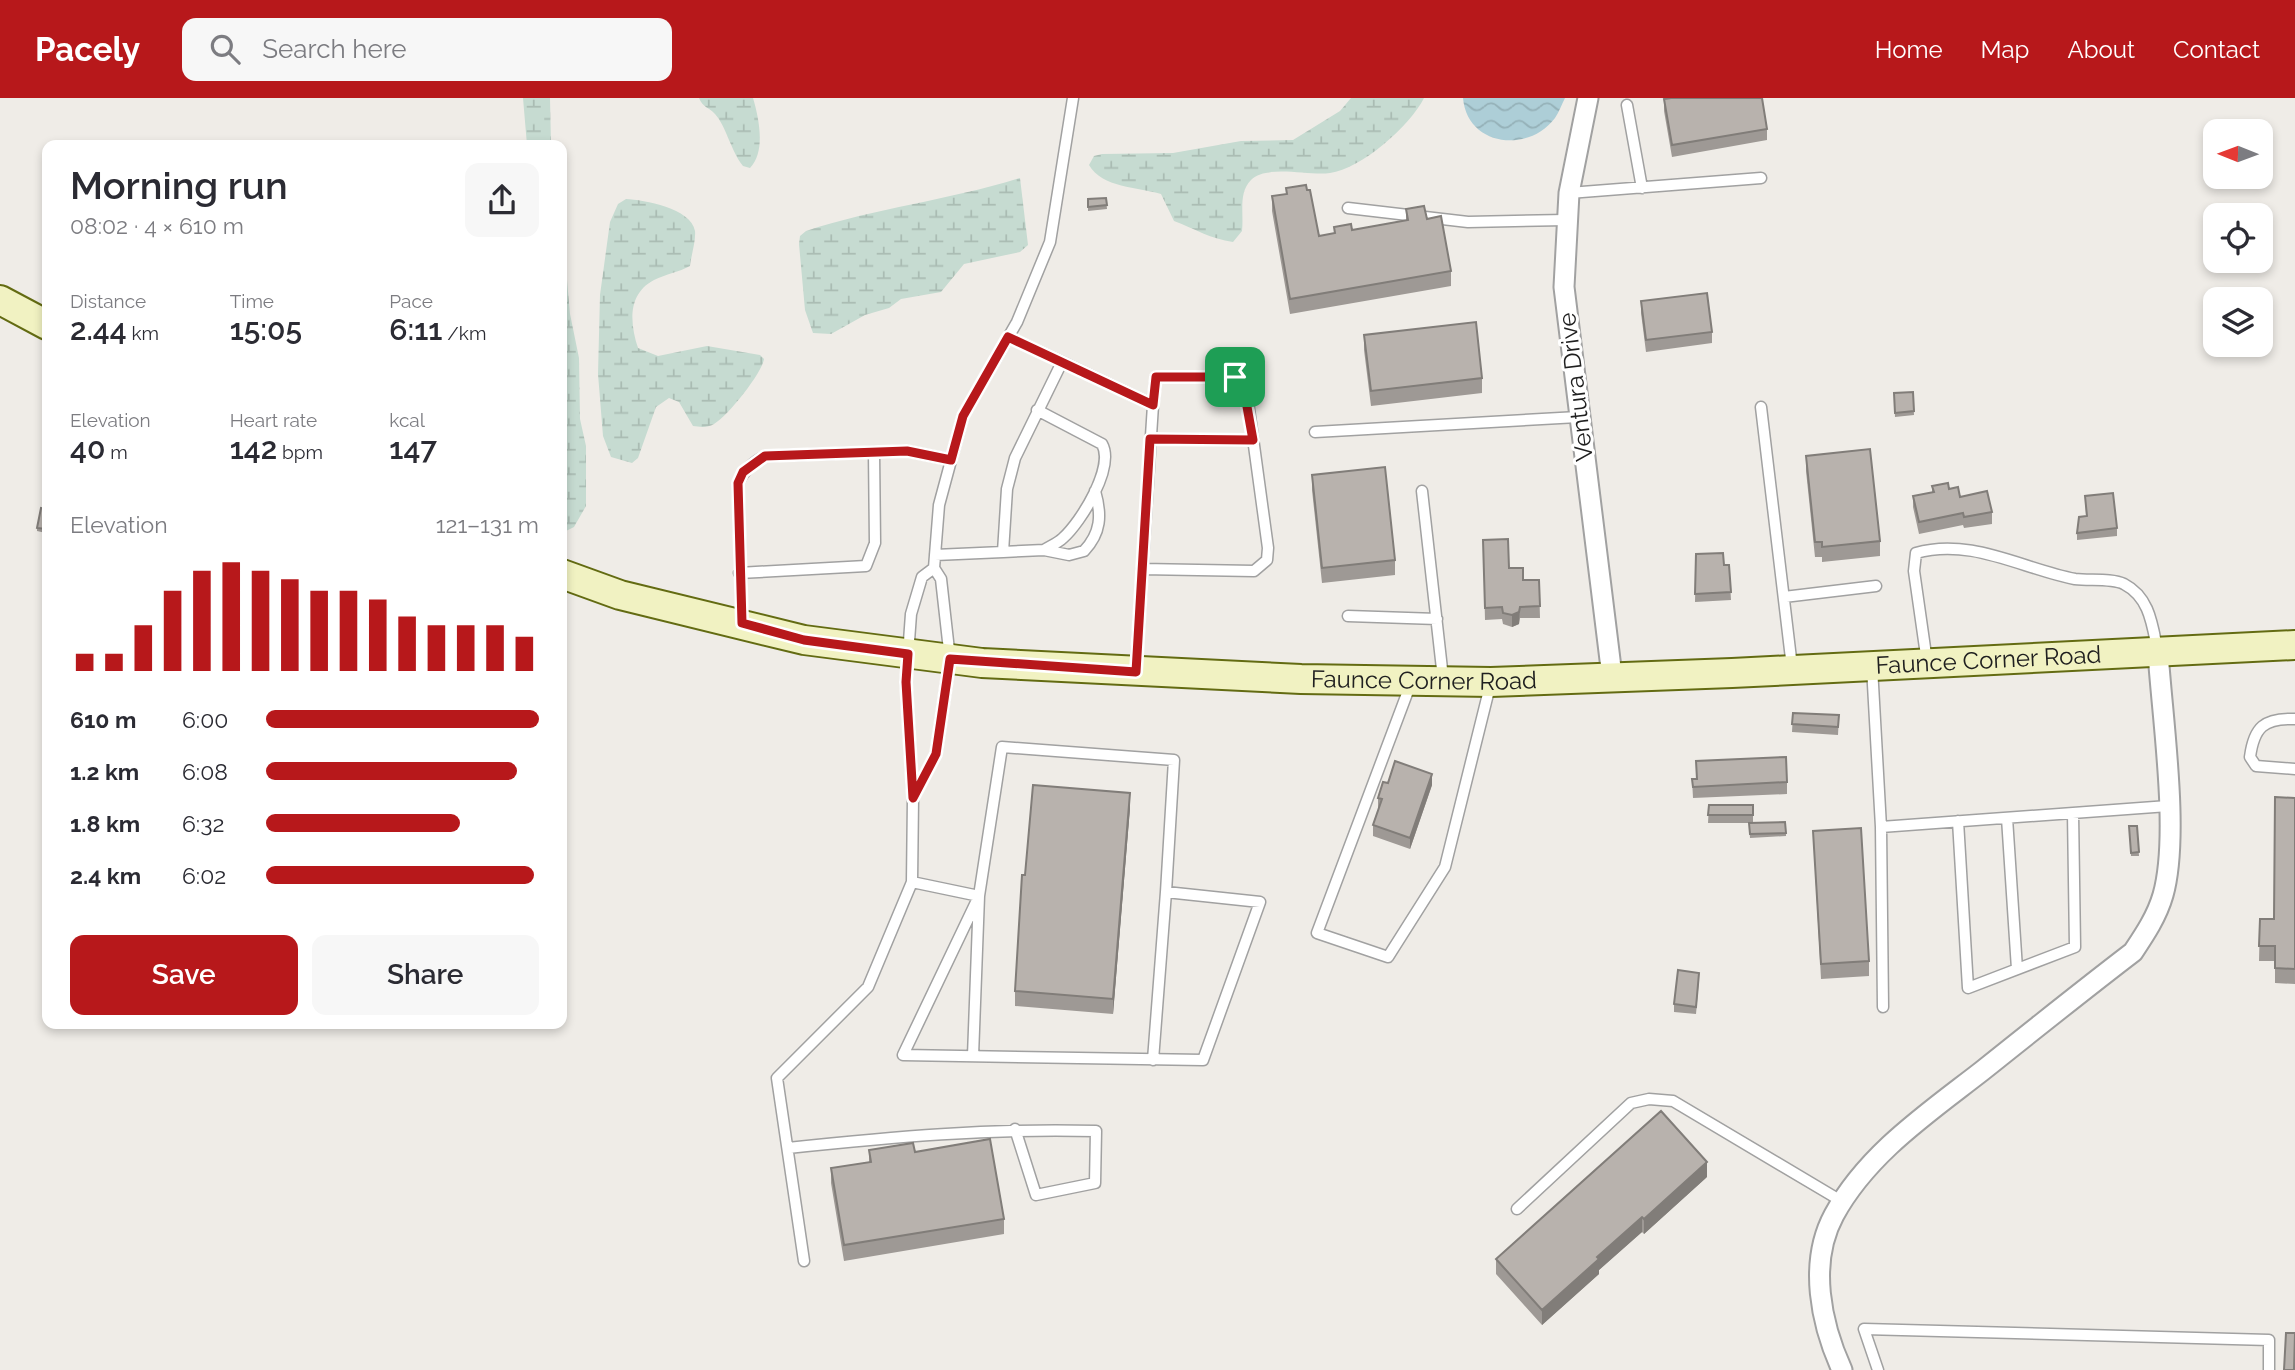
<!DOCTYPE html>
<html lang="en">
<head>
<meta charset="utf-8">
<style>
  body { margin:0; font-family:Raleway,sans-serif; background:#f7f7f7; color:#2b2b33; height:100vh; display:flex; flex-direction:column; font-size:26px; white-space:nowrap }
  * { box-sizing:border-box; margin:0 }
  p { font-size:23px; color:#7c7c81 }
  .icon { flex:none; width:38px; height:38px; fill:none; stroke:currentColor; stroke-width:2; stroke-linecap:round; stroke-linejoin:round }
  .map { position:relative; flex:1; overflow:hidden }
  .side { position:absolute; left:42px; top:42px; width:525px; height:889px; display:flex; flex-direction:column; background:#fff; border-radius:14px; box-shadow:0 4px 10px #0003 }
  .side>* { flex:none }
  .needle { width:46px; rotate:271deg }
  .fabs { position:absolute; left:2203px; top:21px; display:grid; gap:14px }
  .fabs a { display:grid; place-items:center; width:70px; height:70px; border-radius:14px; background:#fff; box-shadow:0 4px 10px #0003; font-size:35px }
  .pin { position:absolute; display:grid; place-items:center; width:60px; height:60px; color:#fff; margin:-30px; border-radius:14px; box-shadow:0 4px 10px #0006 }
  .round { display:grid; place-items:center; flex:none; width:74px; height:74px; border-radius:14px; background:#f7f7f7 }
  .summary { display:flex; align-items:center; justify-content:space-between; height:119px; padding:0 28px }
  h1 { font-size:38px; font-weight:600; line-height:52px }
  .figures { display:grid; grid-template-columns:repeat(3,1fr); gap:10px; height:119px; padding:7px 28px }
  .figures div { display:grid; align-content:center }
  .figures b { font-size:30px; font-weight:600 }
  .figures small { font-size:19px; font-weight:400 }
  .figures p { font-size:19px }
  .chart { height:196px; padding:14px 28px }
  .chart p { display:flex; justify-content:space-between }
  .chart svg { width:100%; height:126px; margin-top:7px; stroke:#b7181b; stroke-width:6 }
  .action { display:flex; gap:14px; margin-top:auto; padding:14px 28px }
  .action a { flex:1; height:80px; border-radius:14px; background:#b7181b; color:#fff; font-size:28px; font-weight:600; line-height:80px; text-align:center }
  .action a+a { background:#f7f7f7; color:#2b2b33 }
  ul { padding:0 28px; list-style:none; font-size:23px }
  li { display:grid; grid-template-columns:112px 84px 1fr; align-items:center; height:52px }
  li i { height:18px; border-radius:9px; background:#b7181b }
  header { display:flex; align-items:center; gap:42px; box-sizing:border-box; height:98px; padding:0 35px; background:#b7181b; color:#fff }
  header strong { font-size:33px }
  nav { display:flex; gap:38px; margin-inline-start:auto; font-size:24px }
  .search { width:490px; height:63px; background:#f7f7f7; display:flex; align-items:center; gap:18px; box-sizing:border-box; padding:0 24px; border-radius:14px; color:#7c7c81; font-size:26px }
  .map>svg:first-child { display:block }
  .wetland { fill:url(#wetland-marsh) }
  .water { fill:url(#water-waves) }
  .lines { fill:none; stroke-linecap:round; stroke-linejoin:round }
  .service-casing { stroke:#a1a1a1; stroke-width:13 }
  .minor-casing { stroke:#a1a1a1; stroke-width:23 }
  .secondary-casing { stroke:#636b12; stroke-width:32 }
  .service { stroke:#fff; stroke-width:10 }
  .minor { stroke:#fff; stroke-width:19 }
  .secondary { stroke:#f1f2c2; stroke-width:28 }
  .wall { fill:#9e9995 }
  .shaded-wall { fill:#817d79 }
  .building { fill:#b8b2ad; stroke:#817d79; stroke-width:2 }
  .route-casing { stroke:#fff; stroke-width:14 }
  .route { stroke:#b7181b; stroke-width:9 }
  .labels { text-anchor:middle; stroke-width:6; stroke-linejoin:round; paint-order:stroke }
  .street-label { font-size:24px; fill:#202020; stroke:#fff }
</style>
</head>
<body>
<header>
<strong>Pacely</strong>
<div class="search"><svg class="icon" aria-label="search" viewBox="0 0 24 24"><circle cx="10" cy="10" r="6"/><path d="M15 15l6 6"/></svg>Search here</div>
<nav><a>Home</a><a>Map</a><a>About</a><a>Contact</a></nav>
</header>
<div class="map">
<svg width="2295" height="1272" viewBox="0 0 2295 1272">
  <defs>
    <pattern id="wetland-marsh" width="20" height="14" patternUnits="userSpaceOnUse" patternTransform="scale(1.75)"><rect width="20" height="14" fill="#c6dbd1"/><path d="M1 5h8M5 5V1M11 12h8M15 12V8" fill="none" stroke="#aabcb3"/></pattern>
    <pattern id="water-waves" width="16" height="10" patternUnits="userSpaceOnUse" patternTransform="scale(1.75)"><rect width="16" height="10" fill="#adced7"/><path d="M0 5q4-4 8 0t8 0" fill="none" stroke="#95b1b8"/></pattern>
  </defs>
  <rect width="100%" height="100%" fill="#efece7"/>
  <path class="wetland" d="M523,0H550L551,47H527Z
    M699,0H753C759,20 766,54 750,70L743,68C731,53 726,28 715,16C709,9 703,10 699,0Z
    M1351,0H1424C1410,28 1361,71 1330,75C1308,78 1267,66 1251,82C1238,95 1244,115 1242,133L1233,144C1211,141 1195,131 1174,123L1161,96C1138,89 1102,90 1089,67L1094,58L1102,56L1173,55L1241,43L1293,42L1340,13Z
    M1020,80L1028,147L1020,154L964,166L941,194L901,201L889,210L865,217L831,236L813,235L805,212L799,146L800,138L806,133C877,110 950,102 1020,80Z
    M626,101C644,102 691,110 695,133C696,143 691,158 690,168C679,174 666,176 654,182C627,196 630,226 638,250L658,258L707,248L760,257L764,261C762,275 728,318 714,326C707,330 700,329 693,328L679,304L669,300L656,309L638,360L632,365L611,359L603,338L598,276L600,197L610,124L618,106Z
    M562,125L570,216L579,260L580,321L586,348V408L574,429L562,435Z"/>
  <path class="water" d="M1463,0H1565C1562,6 1559,14 1555,20C1528,56 1467,48 1463,0Z"/>
  <g class="lines">
    <defs>
      <path id="service" d="M1627,7L1642,90
        M1569,95L1761,80
        M1348,110L1468,124L1566,122
        M1062,264L1153,307L1136,570
        M1761,309L1792,569
        M1037,312L1102,346C1115,369 1081,424 1063,440C1058,445 1050,448 1044,452
        M1315,334L1578,319
        M1150,341L1253,342
        M1422,393L1443,580
        M1003,454L1044,452L1069,457L1084,453C1101,435 1102,417 1095,393
        M935,457L1003,454L1007,391L1015,360L1062,264L1008,239
        M1142,471L1254,473L1267,462L1268,450L1246,289L1242,281L1235,279H1156L1153,307
        M739,475L866,468L875,445L874,354
        M1784,499L1876,488
        M1348,518L1437,521
        M742,525L738,385C744,372 753,364 765,358L907,353L951,362
        M1927,564L1914,473L1916,455C1970,439 2023,471 2075,481C2089,483 2111,480 2124,486C2149,499 2152,525 2157,550
        M1872,569L1881,729
        M1411,585L1317,835L1388,859L1445,769L1490,588
        M2295,621C2264,620 2254,629 2250,659L2256,668L2295,671
        M913,700L936,656L950,561L941,481L934,470L939,407L963,318L1017,224L1050,144L1073,0
        M2007,720L2017,871
        M1958,723L1968,890L2075,849L2073,715
        M912,784L979,798L903,957L1203,962L1260,804L1166,794L1174,662L1002,649L979,798L973,958
        M1883,909L1881,729L2168,708
        M1153,962L1166,794
        M788,1050C891,1039 992,1030 1096,1033L1095,1085L1036,1097L1015,1031
        M1517,1111L1631,1005L1649,1001L1673,1003L1843,1104
        M804,1163L777,980L868,889L912,784L913,700L906,584L911,516L922,479L934,470
        M1878,1272L1864,1231L2269,1242V1272"/>
      <path id="minor" d="M1588,0L1569,95L1564,189L1612,578
        M1842,1272C1821,1226 1808,1165 1834,1117C1867,1056 1928,1015 1982,973C2032,933 2082,893 2133,854C2145,836 2157,818 2163,797C2180,737 2162,619 2158,554"/>
      <g id="secondary">
        <path d="M0,202L47,227"/>
        <path id="s1" d="M562,476L620,497L804,542L982,565L1301,581L1491,584L1732,575L2295,547"/>
      </g>
    </defs>
    <use href="#service" class="service-casing"/>
    <use href="#minor" class="minor-casing"/>
    <use href="#secondary" class="secondary-casing"/>
    <use href="#service" class="service"/>
    <use href="#minor" class="minor"/>
    <use href="#secondary" class="secondary"/>
  </g>
  <path class="wall" d="M1664,1L1767,31V42L1672,59L1664,13Z
    M1286,90L1319,138L1334,136V129L1352,132L1406,122V111L1427,121L1451,173V188L1290,216L1272,113V98L1286,96Z
    M1106,100L1107,111L1088,113V101Z
    M1641,203L1712,234V245L1646,254L1641,215Z
    M1364,237L1482,280V295L1371,308L1364,252Z
    M1913,294L1914,317L1895,319L1894,295Z
    M1806,358L1880,443V458L1822,464V459H1815L1806,373Z
    M1312,377L1395,462V477L1322,485L1312,392Z
    M1932,388L1949,391L1960,399L1992,414V426L1964,430L1963,427L1919,436L1913,409V398L1932,394Z
    M2085,398L2117,430V438L2077,442V435L2086,418Z
    M47,411L46,435L37,433V430Z
    M1483,442L1509,470L1523,482H1539L1540,520H1520L1519,526L1512,529L1503,526L1502,521L1485,522Z
    M1696,456L1724,467H1729L1731,502L1695,504Z
    M1793,615L1839,617L1838,637L1792,634Z
    M1692,681L1787,684V696L1693,700Z
    M1388,685L1432,687L1410,751L1373,738V727L1378,712V700Z
    M2295,700V886L2275,885V863H2259L2260,821H2274Z
    M1709,707H1753V725H1708Z
    M1130,710L1113,916L1015,908V893L1025,777Z
    M1749,725L1786,735V738L1750,740Z
    M2129,728H2137L2139,758H2131Z
    M1813,733L1869,863V878L1821,881Z
    M1699,882L1696,916L1674,914V906Z
    M869,1052L915,1054L1004,1121V1136L844,1163L831,1085V1070L869,1064Z
    M1707,1079L1644,1136L1642,1134L1599,1172V1176L1542,1227L1496,1176V1161Z"/>
  <path class="shaded-wall" d="M1520,509L1519,526L1512,529V517Z
    M1432,676V687L1410,751V740Z
    M1130,695V710L1113,916V901Z
    M1707,1064V1079L1644,1136V1121Z
    M1642,1119V1134L1599,1172V1176L1542,1227V1212L1597,1159Z"/>
  <path class="building" d="M1671,0H1762L1767,31L1672,47L1664,1Z
    M1306,87L1307,92H1310L1319,138L1335,135L1334,129L1351,126L1352,132L1408,122L1406,111L1424,108L1427,121L1441,118L1451,173L1290,201L1272,98L1287,96L1286,90Z
    M1106,100L1107,107L1088,109V101Z
    M1707,195L1712,234L1646,242L1641,203Z
    M1476,224L1482,280L1371,293L1364,237Z
    M1913,294L1914,313L1895,315L1894,295Z
    M1870,351L1880,443L1822,449V444H1815L1806,358Z
    M1385,369L1395,462L1322,470L1312,377Z
    M1948,385L1949,391L1958,389L1960,399L1987,393L1992,414L1964,419L1963,415L1919,424L1913,398L1934,394L1932,388Z
    M2113,395L2117,430L2077,435L2079,419L2087,418L2085,398Z
    M41,410L47,411L46,431L37,430Z
    M1508,441L1509,470H1523V482H1539L1540,508L1520,509L1519,514L1512,517L1503,515L1502,509L1485,510L1483,442Z
    M1723,455L1724,467H1729L1731,494L1695,496L1696,456Z
    M1793,615L1839,617L1838,629L1792,626Z
    M1786,659L1787,684L1693,689L1692,681H1697L1696,663Z
    M1395,663L1432,676L1410,740L1373,727L1382,701L1378,700L1383,684L1388,685Z
    M1033,687L1130,695L1113,901L1015,893L1022,777H1025Z
    M2275,699L2295,700V871L2275,870V848H2259L2260,821H2274Z
    M1709,707H1753V717H1708Z
    M1785,724L1786,735L1750,736L1749,725Z
    M2129,728H2137L2139,754L2131,755Z
    M1861,730L1869,863L1821,866L1813,733Z
    M1678,872L1699,875L1696,909L1674,906Z
    M1661,1013L1707,1064L1644,1121L1642,1119L1597,1159L1599,1161L1542,1212L1496,1161Z
    M990,1041L1004,1121L844,1147L831,1070L871,1064L869,1052L913,1045L915,1054Z
    M2286,1235H2295L2294,1272H2284Z"/>
  <g class="lines">
    <defs>
      <path id="route" d="M1008,239L1153,307L1156,279H1235L1242,281L1253,342L1150,341L1136,574L950,561L936,656L913,700L906,584L908,556L804,542L742,525L738,385L743,374L765,358L907,353L951,362L963,318Z"/>
    </defs>
    <use href="#route" class="route-casing"/>
    <use href="#route" class="route"/>
  </g>
  <g class="labels">
    <g class="street-label">
      <text transform="translate(1576 289) rotate(-97)" y="8">Ventura Drive</text>
      <text dy="8" stroke="none"><textPath href="#s1" startOffset="1438">Faunce Corner Road</textPath></text>
      <text dy="8" stroke="none"><textPath href="#s1" startOffset="873">Faunce Corner Road</textPath></text>
    </g>
  </g>
</svg>
<div class="fabs">
<a><svg class="needle" viewBox="-14 -14 28 28"><path d="M0-13l5 13h-10z" fill="#e53935"/><path d="M0 13l5-13h-10z" fill="#7c7c81"/></svg></a>
<a><svg class="icon" aria-label="locate" viewBox="0 0 24 24"><circle cx="12" cy="12" r="6"/><path d="M12 2v4M12 18v4M2 12h4M18 12h4"/></svg></a>
<a><svg class="icon" aria-label="layers" viewBox="0 0 24 24"><path d="M12 4l9 5-9 5-9-5zM3 14l9 5 9-5"/></svg></a>
</div>
<div class="pin" style="left:1235px;top:279px;background:#1e9e55"><svg class="icon" aria-label="arrive" viewBox="0 0 24 24"><path d="M6 21V4h12l-3 4 3 4H6"/></svg></div>
<section class="side">
<div class="summary"><div><h1>Morning run</h1><p>08:02 · 4 × 610 m</p></div><a class="round"><svg class="icon" aria-label="share" viewBox="0 0 24 24"><path d="M12 15V3M7 8l5-5 5 5M5 13v7h14v-7"/></svg></a></div>
<div class="figures">
<div><p>Distance</p><b>2.44<small> km</small></b></div>
<div><p>Time</p><b>15:05</b></div>
<div><p>Pace</p><b>6:11<small> /km</small></b></div>
</div>
<div class="figures">
<div><p>Elevation</p><b>40<small> m</small></b></div>
<div><p>Heart rate</p><b>142<small> bpm</small></b></div>
<div><p>kcal</p><b>147</b></div>
</div>
<div class="chart"><p><span>Elevation</span>121–131 m</p>
<svg viewBox="0 0 160 44" preserveAspectRatio="none"><path d="M5 44V38M15 44V38M25 44V28M35 44V16M45 44V9M55 44V6M65 44V9M75 44V12M85 44V16M95 44V16M105 44V19M115 44V25M125 44V28M135 44V28M145 44V28M155 44V32"/></svg>
</div>
<ul>
<li><b>610 m</b>6:00<i style="width:100%"></i></li>
<li><b>1.2 km</b>6:08<i style="width:92%"></i></li>
<li><b>1.8 km</b>6:32<i style="width:71%"></i></li>
<li><b>2.4 km</b>6:02<i style="width:98%"></i></li>
</ul>
<div class="action"><a>Save</a><a>Share</a></div>
</section>
</div>
</body>
</html>
